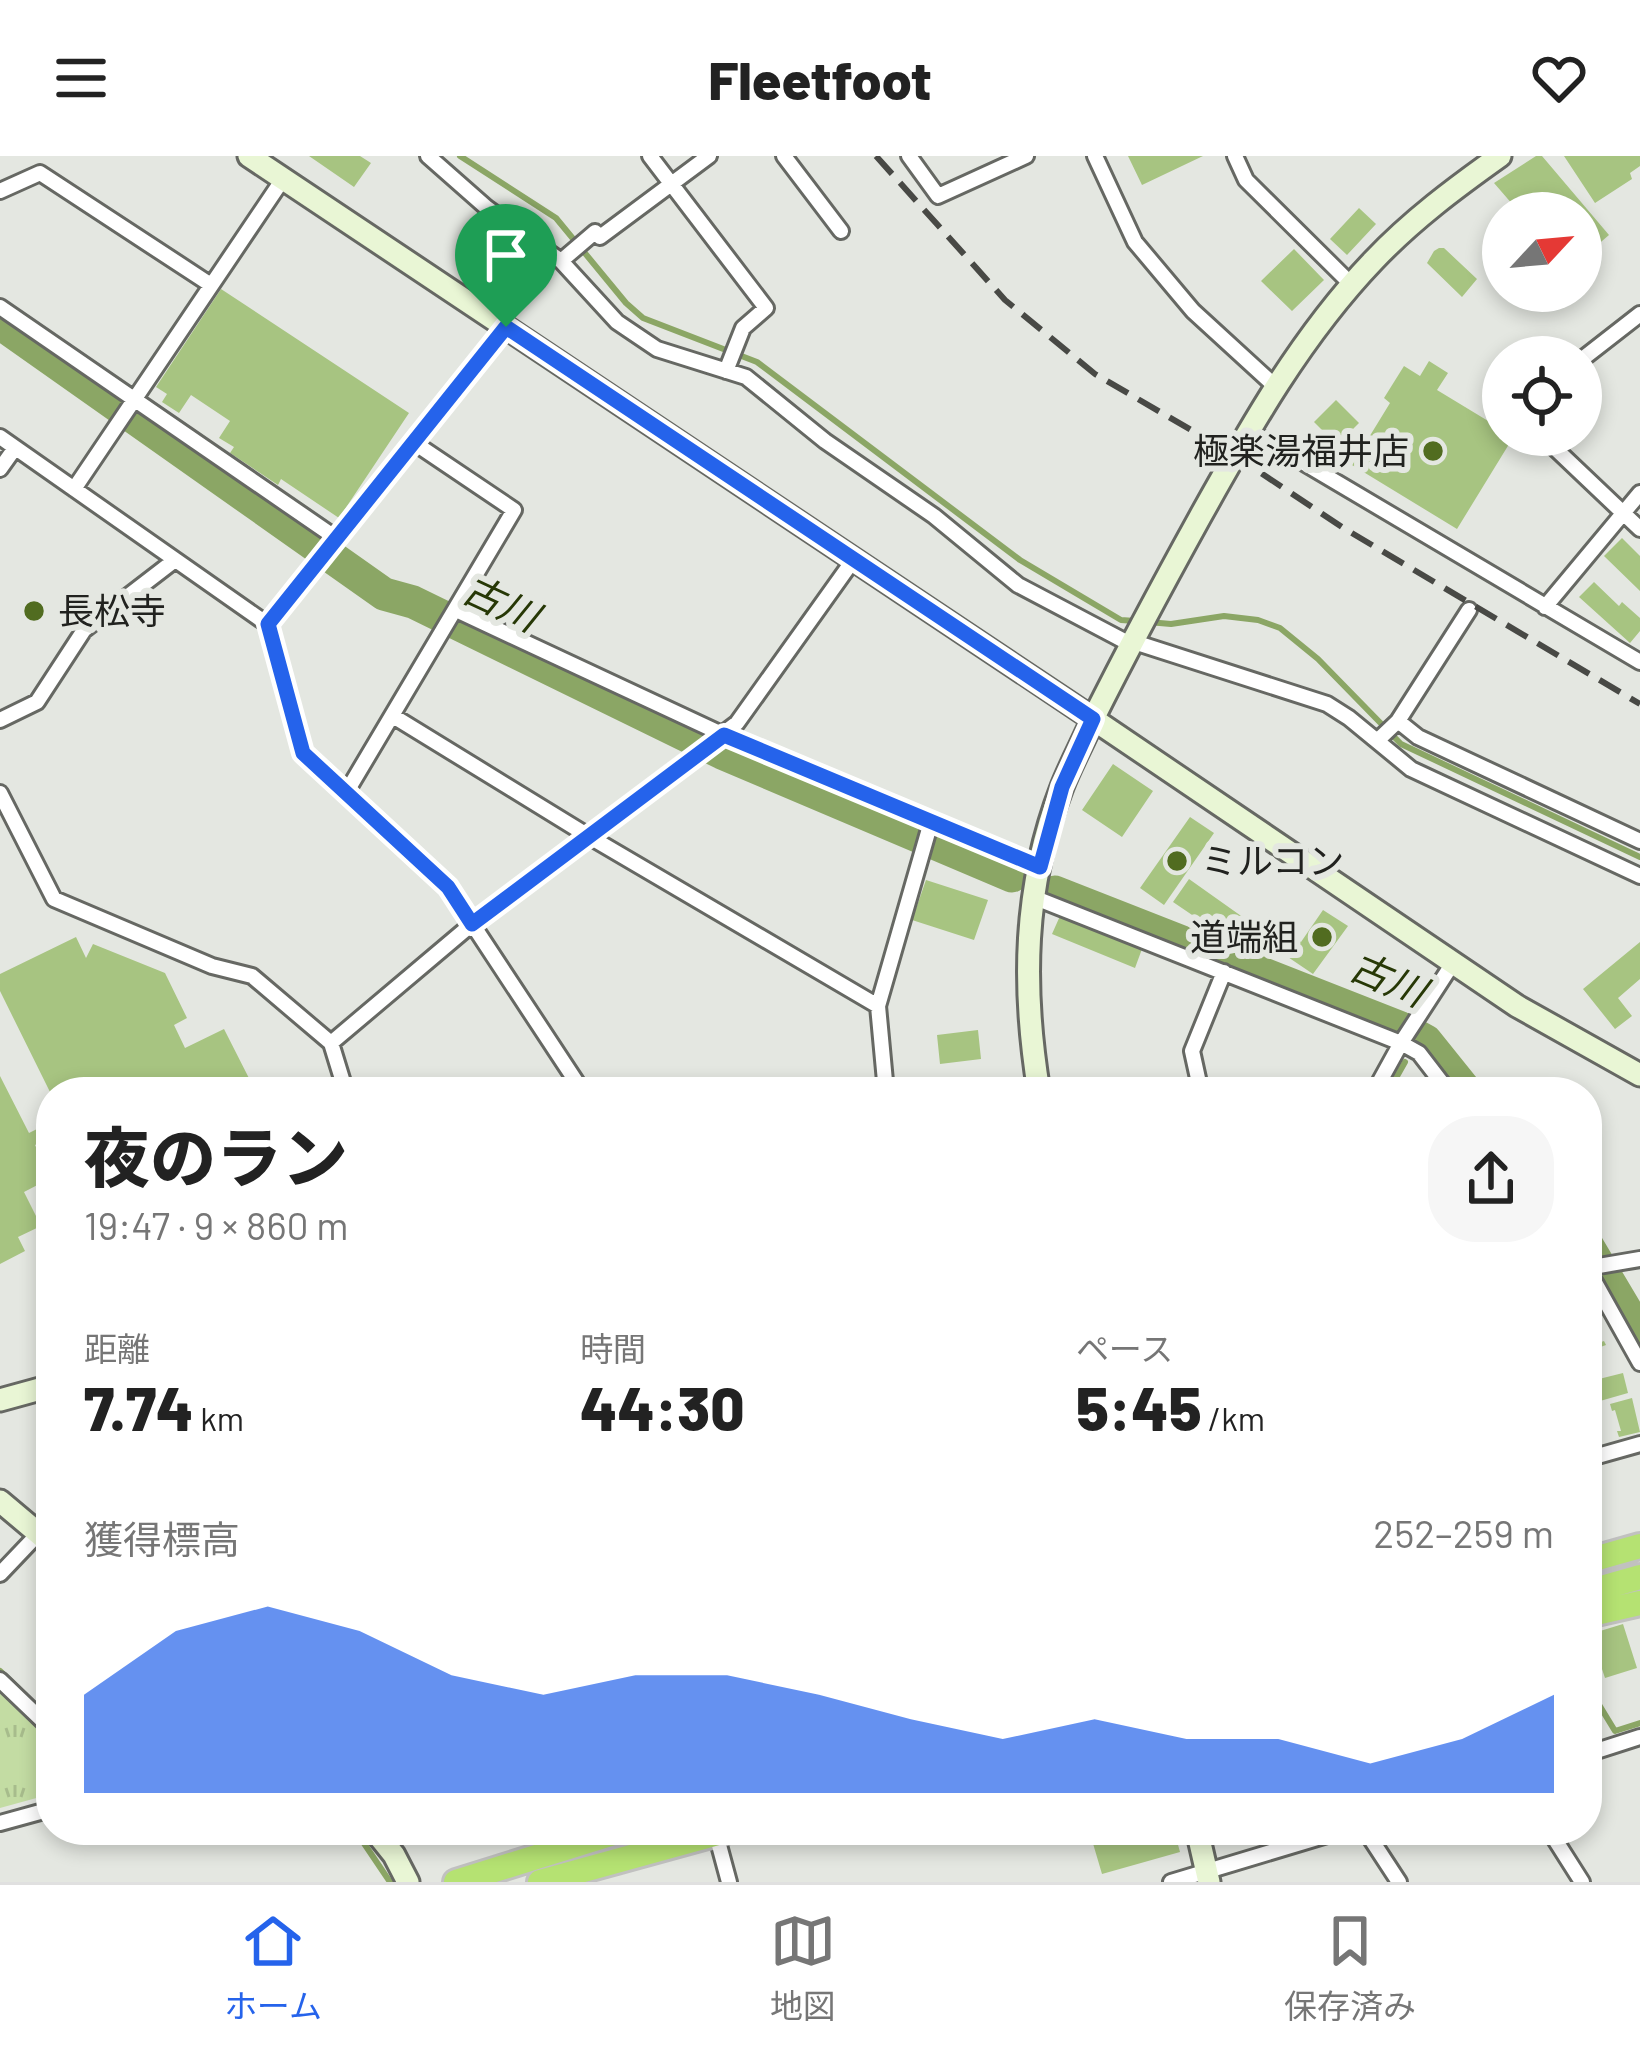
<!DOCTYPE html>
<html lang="ja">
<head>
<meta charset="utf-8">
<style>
  body { margin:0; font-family:Barlow,"Noto Sans JP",sans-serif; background:#f6f6f6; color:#222; height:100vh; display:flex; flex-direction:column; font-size:45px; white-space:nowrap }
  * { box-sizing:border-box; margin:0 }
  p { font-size:39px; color:#767676 }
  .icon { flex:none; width:66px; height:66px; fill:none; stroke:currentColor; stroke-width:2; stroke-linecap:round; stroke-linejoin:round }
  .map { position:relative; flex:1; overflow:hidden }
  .sheet { position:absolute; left:36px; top:921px; width:1566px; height:768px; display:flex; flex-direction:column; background:#fff; border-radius:48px; box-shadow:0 6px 18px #0003 }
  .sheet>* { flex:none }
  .needle { width:78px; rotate:64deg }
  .fabs { position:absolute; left:1482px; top:36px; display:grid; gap:24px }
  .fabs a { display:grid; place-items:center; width:120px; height:120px; border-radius:50%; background:#fff; box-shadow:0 6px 18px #0003; font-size:60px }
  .pin { position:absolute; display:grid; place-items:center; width:102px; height:102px; color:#fff; margin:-123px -51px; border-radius:50% 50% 50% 0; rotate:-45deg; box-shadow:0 0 12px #0007 }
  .pin .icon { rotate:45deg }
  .round { display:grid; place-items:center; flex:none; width:126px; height:126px; border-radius:48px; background:#f6f6f6 }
  .summary { display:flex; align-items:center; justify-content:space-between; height:204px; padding:0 48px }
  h1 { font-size:66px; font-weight:800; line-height:90px }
  .figures { display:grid; grid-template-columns:repeat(3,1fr); gap:18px; height:204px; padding:12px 48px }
  .figures div { display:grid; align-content:center }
  .figures b { font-size:60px; font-weight:800 }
  .figures small { font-size:33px; font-weight:400 }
  .figures p { font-size:33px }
  .chart { height:336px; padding:24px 48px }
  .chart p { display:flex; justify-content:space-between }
  .chart svg { width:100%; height:216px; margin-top:12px; fill:#2563eb; opacity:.7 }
  header { display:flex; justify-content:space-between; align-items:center; height:156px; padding:0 48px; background:#fff; font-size:54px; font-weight:800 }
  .tab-bar { display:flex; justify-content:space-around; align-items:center; height:168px; border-top:3px solid #e0e0e0; background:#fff; font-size:33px; color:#767676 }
  .tab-bar a { display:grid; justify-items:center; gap:6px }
  .tab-bar .selected { color:#2563eb }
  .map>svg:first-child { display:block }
  .grass { fill:url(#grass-tufts) }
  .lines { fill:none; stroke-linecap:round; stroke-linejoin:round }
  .stream { stroke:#8ba665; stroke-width:6 }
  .river { stroke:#8ba665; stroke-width:33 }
  .building { fill:#a7c481 }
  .street-casing { stroke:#666863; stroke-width:20 }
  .secondary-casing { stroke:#666863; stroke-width:27 }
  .highway-casing { stroke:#c1c1c0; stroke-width:30 }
  .street { stroke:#fff; stroke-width:14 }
  .secondary { stroke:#e9f6d5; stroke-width:21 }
  .highway { stroke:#b5e272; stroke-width:24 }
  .rail { stroke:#484945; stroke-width:6; stroke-dasharray:24 12; stroke-linecap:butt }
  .route-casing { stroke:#fff; stroke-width:24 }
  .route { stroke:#2563eb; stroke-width:15 }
  .poi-dot { fill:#516c20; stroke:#e4e7e1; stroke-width:4.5 }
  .labels { text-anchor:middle; stroke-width:12; stroke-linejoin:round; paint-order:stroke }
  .poi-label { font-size:36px; fill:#21221f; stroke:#e4e7e1; text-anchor:end }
  .water-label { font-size:39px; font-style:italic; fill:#273806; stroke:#e4e7e1 }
</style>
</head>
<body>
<header><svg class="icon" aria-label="menu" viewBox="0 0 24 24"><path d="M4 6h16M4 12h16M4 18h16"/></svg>Fleetfoot<svg class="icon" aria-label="heart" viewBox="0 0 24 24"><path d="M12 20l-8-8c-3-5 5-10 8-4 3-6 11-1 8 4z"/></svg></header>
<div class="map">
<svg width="1640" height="1726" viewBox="0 0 1640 1726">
  <defs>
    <pattern id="grass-tufts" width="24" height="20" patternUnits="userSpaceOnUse" patternTransform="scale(3)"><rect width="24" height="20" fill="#c3dca3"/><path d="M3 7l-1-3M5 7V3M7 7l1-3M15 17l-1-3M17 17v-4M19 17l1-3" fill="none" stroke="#a7bc8c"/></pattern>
  </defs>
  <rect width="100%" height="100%" fill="#e4e7e1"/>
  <path class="grass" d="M0,1531L41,1570L51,1622V1638L0,1652Z"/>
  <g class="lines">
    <path class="stream" d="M460,0L556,62L626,147L643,162L757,206L1020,404L1121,464L1135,465
      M1148,466L1171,468L1224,460L1258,464L1280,472L1318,503L1401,588L1640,701
      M1388,936L1405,906
      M0,1515L18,1532
      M1587,1529L1615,1575L1640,1567
      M355,1674L390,1726"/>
    <path class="river" d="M0,167L384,438L413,446L722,597L1012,720
      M1055,736L1404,873L1426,885L1467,936
      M1587,1089L1640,1178"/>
  </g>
  <path class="building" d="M309,0H360L371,7L354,31Z
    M1128,0H1203L1142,29Z
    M1536,0H1542L1609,79L1581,103V57H1520L1494,27Z
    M1564,0H1640V10L1630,17L1632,23L1595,47Z
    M1359,52L1376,68L1347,99L1330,83Z
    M1439,92H1444L1477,123L1462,141L1427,107L1434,95Z
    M1294,93L1324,124L1292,155L1261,125Z
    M221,133L409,257L339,362L281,323L278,329L230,297L234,291L219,282L230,265L191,239L179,257L162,246L167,238L156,231Z
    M1429,205L1448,217L1437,234L1503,274V279L1514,280L1457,373L1352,309L1390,247L1384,242L1404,210L1420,220Z
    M1336,244L1359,267L1337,289L1314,266Z
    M1622,382L1640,400V435L1604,400Z
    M1594,426L1619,450L1622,446L1640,462V475L1630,487L1579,441Z
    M1113,608L1153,635L1122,681L1082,654Z
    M1190,661L1214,677L1164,749L1140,732Z
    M1189,723L1244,762L1229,784L1173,746Z
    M926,724L988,744L974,784L912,764Z
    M1323,754L1348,770L1313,818L1279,795L1289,777L1301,786Z
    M1060,760L1142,793L1135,812L1052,778Z
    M76,781L86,802L93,788L165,817L187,862L174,869L185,892L224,873L256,936H50L0,835V818Z
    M1640,786V823L1618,842L1632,860L1615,873L1583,833Z
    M978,874L981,903L940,908L937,879Z
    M0,920L29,977L51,966V981L35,989L51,1022L24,1036L41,1070L18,1081L25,1095L0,1108Z
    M1604,1185L1606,1189L1595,1193L1601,1212L1587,1217V1191Z
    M1623,1217L1628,1237L1593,1247L1590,1233L1587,1234V1226Z
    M1632,1242L1640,1276L1619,1281L1617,1275H1621L1615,1254L1612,1255L1610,1248Z
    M1623,1468L1637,1512L1605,1522L1599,1504L1595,1505L1587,1479Z
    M1089,1674H1174L1180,1696L1102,1718Z"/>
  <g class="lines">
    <defs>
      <path id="street" d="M428,0L487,52L561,105L617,166L657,193L746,221L825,285L934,360L1018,429L1130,488
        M650,0L766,152L743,172L726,215
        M784,0L841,75
        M909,0L938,40L1026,0
        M1095,0L1135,86L1193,155L1276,231
        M1235,0L1246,24L1352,129
        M0,35L40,17L211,129
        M561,105L595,76L600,81L709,0
        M0,151L336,382
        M1581,204L1640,158
        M1250,275L1640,506
        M1541,279L1640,373
        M0,281L267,468L303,597L448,731L583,936
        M0,313L15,292
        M74,333L283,23
        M1545,451L1640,337
        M456,454L724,579L1040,711
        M267,468L506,171
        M1131,485L1327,548L1349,562L1411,613L1640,720
        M393,560L590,681L878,850
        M0,564L37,546L84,474L175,404
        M1398,565L1418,581L1640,685
        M1377,585L1398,565L1469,454
        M0,637L54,743L212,810L252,820L331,887L346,936
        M346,637L514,354L413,286
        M1033,741L1401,887L1419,897L1449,936
        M331,887L472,768L737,567L854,403
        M886,936L878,850L931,666
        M1201,936L1192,895L1224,816
        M1374,936L1401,887L1453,807
        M1587,1112L1640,1207
        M1587,1112L1640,1103
        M1587,1303L1640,1288
        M0,1418L39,1377
        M0,1524L48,1570L51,1582
        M1587,1598L1640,1581
        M0,1667L51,1653
        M1365,1674L1399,1726
        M1549,1674L1582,1726
        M716,1678L729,1726
        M1171,1726L1344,1674"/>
      <path id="secondary" d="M249,0L1093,563C1083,586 1071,608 1062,631C1023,732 1022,832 1039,936
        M1500,0C1455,32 1412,64 1374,104C1302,179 1250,271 1200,361C1163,428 1127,495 1093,563L1517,850L1640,919
        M0,1244L51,1230
        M0,1345L51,1388
        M374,1674L394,1699L408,1726
        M1197,1674L1209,1726"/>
      <path id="highway" d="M1587,1405L1640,1390
        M1587,1436L1640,1421
        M1587,1459L1640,1447
        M456,1726L623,1674
        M540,1726L729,1674"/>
    </defs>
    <use href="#street" class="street-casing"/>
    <use href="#secondary" class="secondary-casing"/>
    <use href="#highway" class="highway-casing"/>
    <use href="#street" class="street"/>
    <use href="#secondary" class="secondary"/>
    <use href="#highway" class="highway"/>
    <path class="rail" d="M876,0L1005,144L1095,218L1234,299L1345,373L1640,548"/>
  </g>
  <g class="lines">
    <defs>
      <path id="route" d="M506,171L1093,563L1062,631L1040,711L724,579L472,768L448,731L303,597L268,468Z"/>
    </defs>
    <use href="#route" class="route-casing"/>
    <use href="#route" class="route"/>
  </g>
  <g class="poi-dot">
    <circle cx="1433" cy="295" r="12"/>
    <circle cx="34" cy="455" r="12"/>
    <circle cx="1177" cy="705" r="12"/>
    <circle cx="1322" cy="781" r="12"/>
  </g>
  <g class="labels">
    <g class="poi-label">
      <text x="1409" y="308">極楽湯福井店</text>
      <text x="58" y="468" text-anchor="start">長松寺</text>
      <text x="1201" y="718" text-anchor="start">ミルコン</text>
      <text x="1298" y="794">道端組</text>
    </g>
    <g class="water-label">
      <text transform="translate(501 447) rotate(25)" y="14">古川</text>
      <text transform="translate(1388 823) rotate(23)" y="14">古川</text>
    </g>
  </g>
</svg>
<div class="fabs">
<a><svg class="needle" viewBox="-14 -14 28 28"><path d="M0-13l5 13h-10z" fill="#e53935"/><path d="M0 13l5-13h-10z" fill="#767676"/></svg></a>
<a><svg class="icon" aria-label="locate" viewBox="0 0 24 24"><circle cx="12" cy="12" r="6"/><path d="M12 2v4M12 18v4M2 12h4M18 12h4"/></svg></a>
</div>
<div class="pin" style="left:506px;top:171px;background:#1e9e55"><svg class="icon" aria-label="arrive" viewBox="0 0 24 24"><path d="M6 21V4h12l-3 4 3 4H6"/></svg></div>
<section class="sheet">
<div class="summary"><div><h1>夜のラン</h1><p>19:47 · 9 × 860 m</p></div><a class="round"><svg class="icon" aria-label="share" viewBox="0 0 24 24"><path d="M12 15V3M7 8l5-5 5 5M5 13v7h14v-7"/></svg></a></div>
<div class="figures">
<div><p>距離</p><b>7.74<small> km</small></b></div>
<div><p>時間</p><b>44:30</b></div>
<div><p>ペース</p><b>5:45<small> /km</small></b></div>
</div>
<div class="chart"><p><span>獲得標高</span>252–259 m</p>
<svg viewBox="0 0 160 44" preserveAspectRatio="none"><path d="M0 44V24L10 11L20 6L30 11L40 20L50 24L60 20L70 20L80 24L90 29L100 33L110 29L120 33L130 33L140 38L150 33L160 24V44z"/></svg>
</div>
</section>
</div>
<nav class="tab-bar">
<a class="selected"><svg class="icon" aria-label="home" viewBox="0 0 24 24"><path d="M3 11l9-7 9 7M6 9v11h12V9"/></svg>ホーム</a>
<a><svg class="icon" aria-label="map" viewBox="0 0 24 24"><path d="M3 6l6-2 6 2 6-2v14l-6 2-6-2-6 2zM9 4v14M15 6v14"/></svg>地図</a>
<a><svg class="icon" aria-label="saved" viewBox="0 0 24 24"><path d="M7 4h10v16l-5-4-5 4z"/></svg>保存済み</a>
</nav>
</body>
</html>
